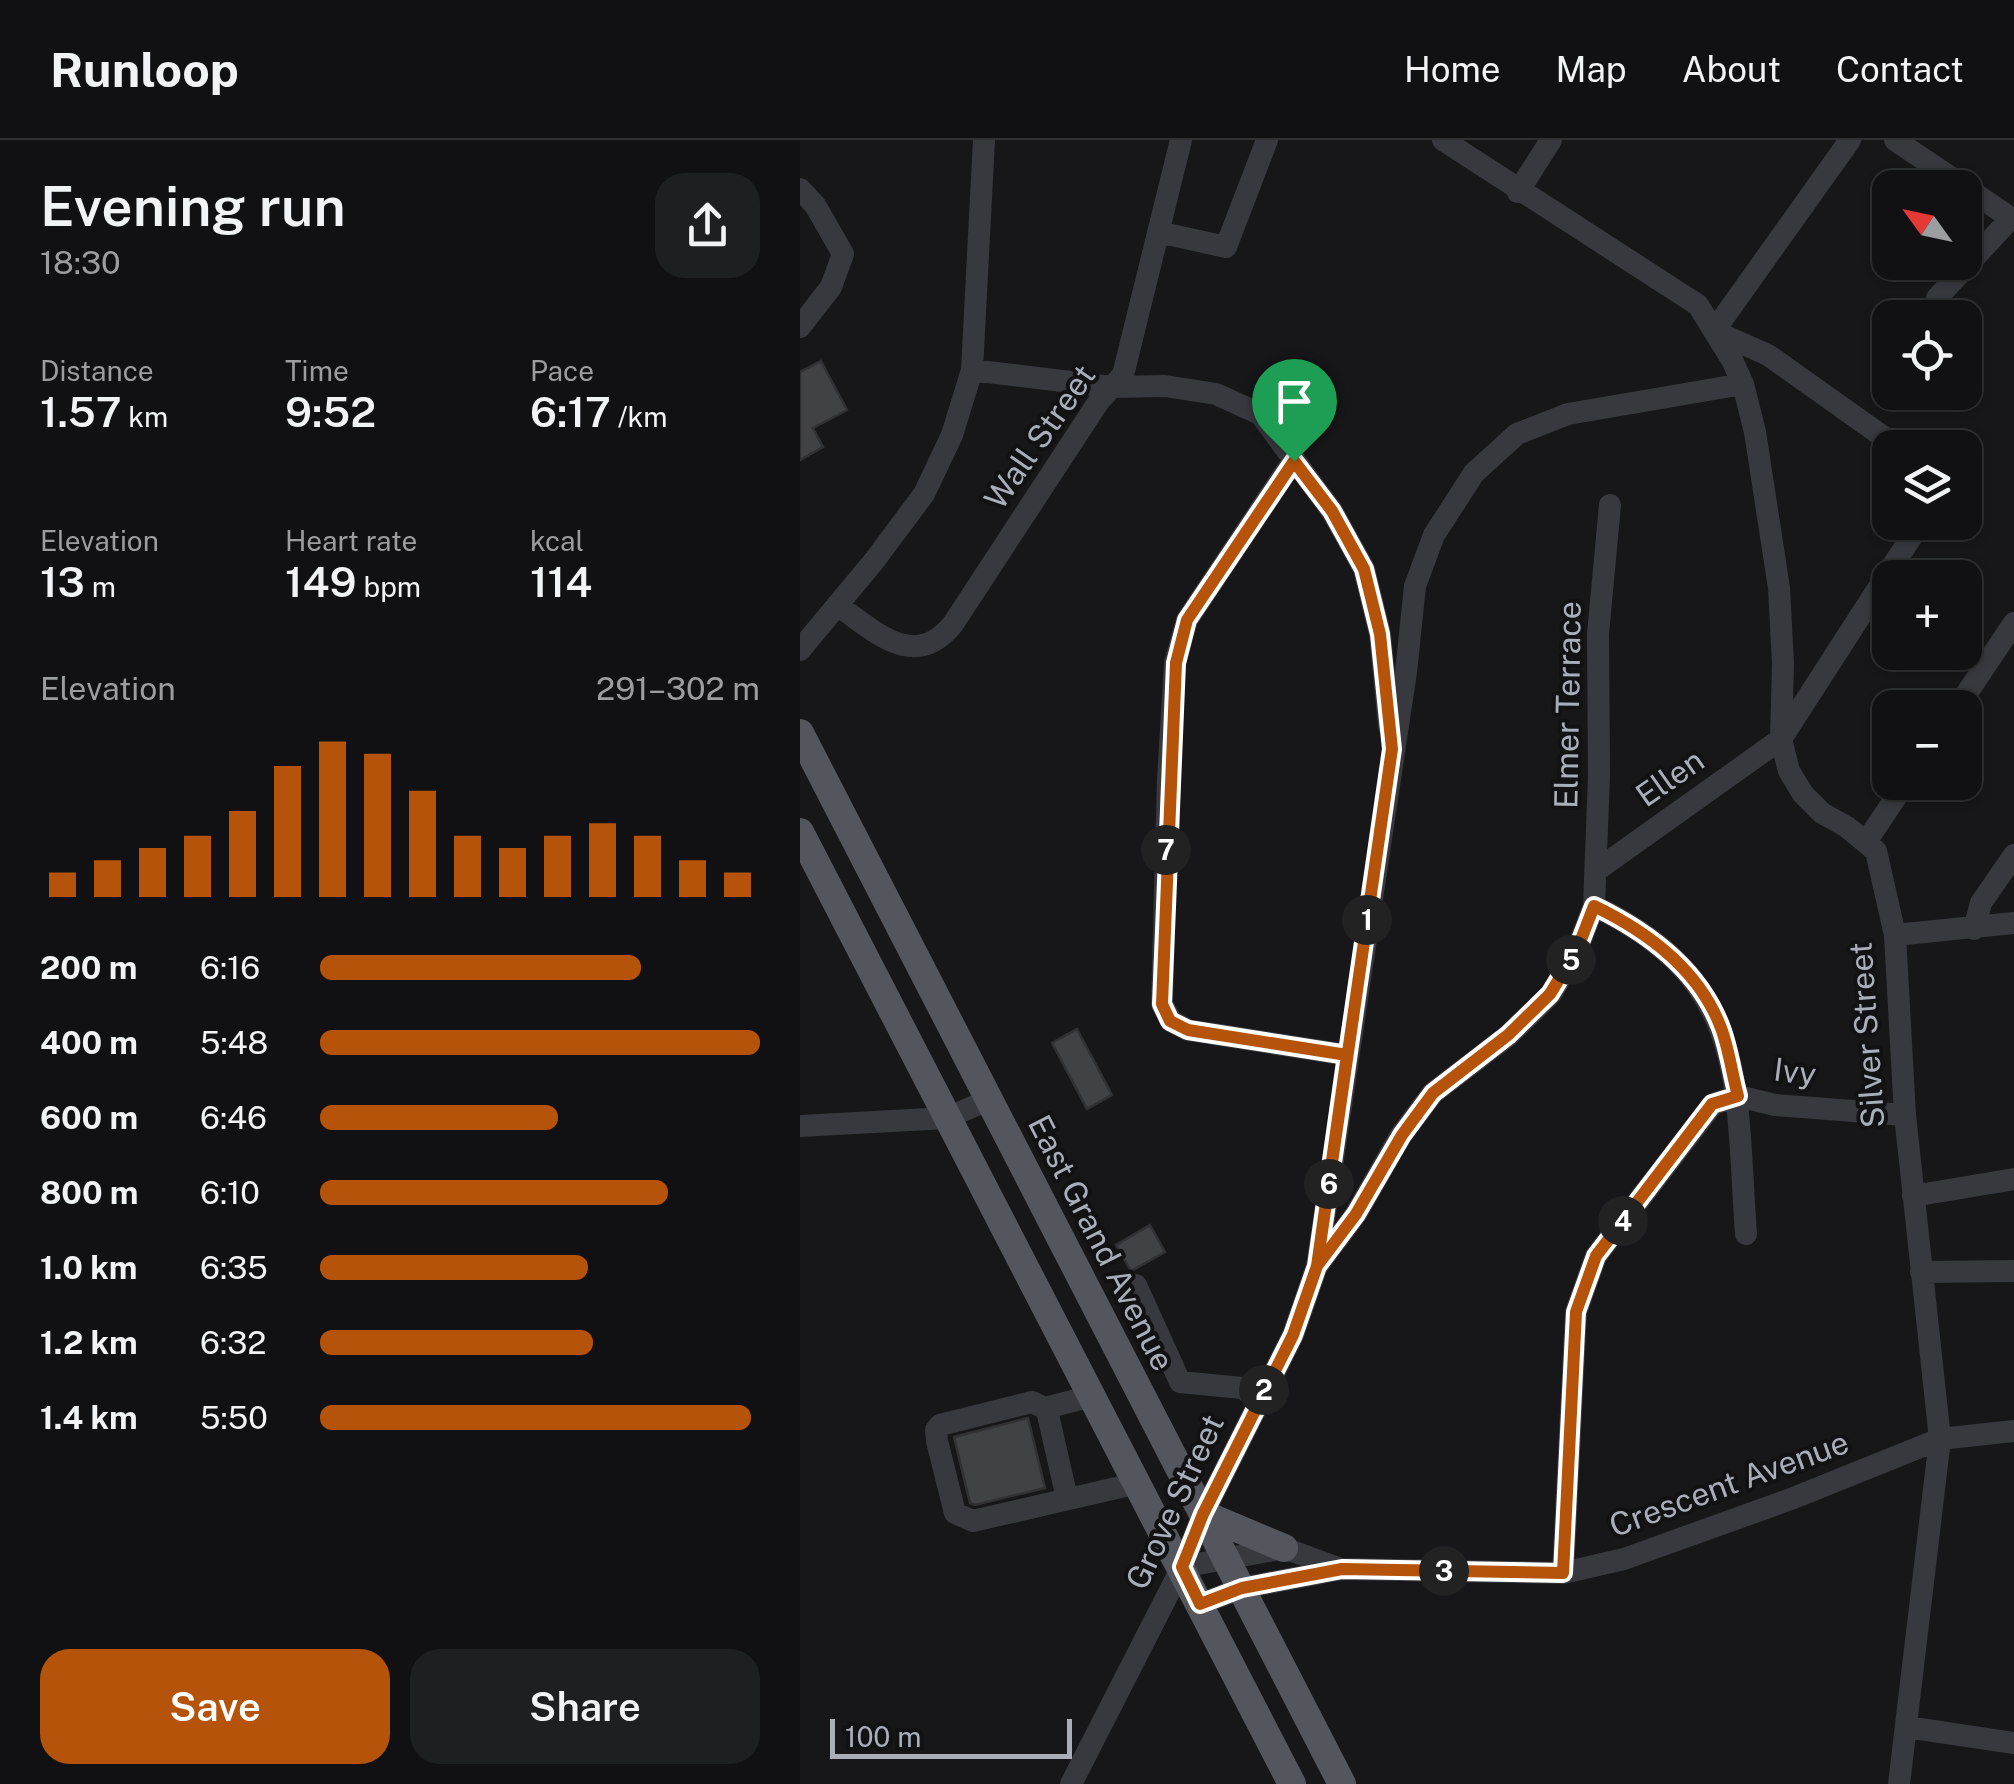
<!DOCTYPE html>
<html lang="en">
<head>
<meta charset="utf-8">
<style>
  body { margin:0; font-family:"Public Sans",sans-serif; background:#1e1f21; color:#f1f3f6; height:100vh; display:flex; flex-direction:column; font-size:38px; white-space:nowrap }
  * { box-sizing:border-box; margin:0 }
  p { font-size:32px; color:#9c9da0 }
  .icon { flex:none; width:55px; height:55px; fill:none; stroke:currentColor; stroke-width:2; stroke-linecap:round; stroke-linejoin:round }
  .map { position:relative; flex:1; overflow:hidden }
  .sheet { display:flex; flex-direction:column; background:#111113; width:800px }
  .sheet>* { flex:none }
  .needle { width:65px; rotate:303deg }
  .controls { position:absolute; left:1072px; top:30px; display:grid; gap:20px }
  .controls a { display:grid; place-items:center; width:110px; height:110px; border-radius:20px; background:#111113; box-shadow:0 2px 8px #0004,0 0 0 2px #303133; font-size:50px }
  .scale { position:absolute; left:30px; bottom:25px; width:242px; box-sizing:border-box; padding-left:10px; border:5px solid #a9aeb9; border-top:0; font-size:28px; line-height:35px; white-space:nowrap; color:#a9aeb9; -webkit-text-stroke:8px #121214; paint-order:stroke }
  .pin { position:absolute; display:grid; place-items:center; width:85px; height:85px; color:#fff; margin:-102px -42px; border-radius:50% 50% 50% 0; rotate:-45deg; box-shadow:0 0 10px #0007 }
  .pin .icon { rotate:45deg }
  .km { position:absolute; width:50px; height:50px; margin:-25px; border-radius:50%; background:#222; color:#fff; font-size:28px; line-height:50px; text-align:center }
  .round { display:grid; place-items:center; flex:none; width:105px; height:105px; border-radius:30px; background:#1e1f21 }
  .summary { display:flex; align-items:center; justify-content:space-between; height:170px; padding:0 40px }
  h1 { font-size:55px; font-weight:600; line-height:75px }
  .metrics { display:grid; grid-template-columns:repeat(3,1fr); gap:15px; height:170px; padding:10px 40px }
  .metrics div { display:grid; align-content:center }
  .metrics b { font-size:42px; font-weight:600 }
  .metrics small { font-size:28px; font-weight:400 }
  .metrics p { font-size:28px }
  .chart { height:280px; padding:20px 40px }
  .chart p { display:flex; justify-content:space-between }
  .chart svg { width:100%; height:180px; margin-top:10px; stroke:#b45309; stroke-width:6 }
  .action { display:flex; gap:20px; margin-top:auto; padding:20px 40px }
  .action a { flex:1; height:115px; border-radius:30px; background:#b45309; color:#fff; font-size:40px; font-weight:600; line-height:115px; text-align:center }
  .action a+a { background:#1e1f21; color:#f1f3f6 }
  ul { padding:0 40px; list-style:none; font-size:32px }
  li { display:grid; grid-template-columns:160px 120px 1fr; align-items:center; height:75px }
  li i { height:25px; border-radius:12px; background:#b45309 }
  header { display:flex; align-items:center; gap:60px; box-sizing:border-box; height:140px; padding:0 50px; background:#111113; border-bottom:2px solid #303133 }
  header strong { font-size:48px }
  nav { display:flex; gap:55px; margin-inline-start:auto; font-size:35px }
  main { display:flex; flex:1; min-height:0 }
  .map>svg:first-child { display:block }
  .building { fill:#414246; stroke:#313135; stroke-width:2.5 }
  .lines { fill:none; stroke-linecap:round; stroke-linejoin:round }
  .minor { stroke:#38393e; stroke-width:22 }
  .major { stroke:#54565d; stroke-width:28 }
  .route-casing { stroke:#fff; stroke-width:20 }
  .route { stroke:#b45309; stroke-width:12 }
  .labels { text-anchor:middle; stroke-width:8; stroke-linejoin:round; paint-order:stroke }
  .street-label { font-size:32px; fill:#a9aeb9; stroke:#121214 }
</style>
</head>
<body>
<header>
<strong>Runloop</strong>
<nav><a>Home</a><a>Map</a><a>About</a><a>Contact</a></nav>
</header>
<main>
<section class="sheet">
<div class="summary"><div><h1>Evening run</h1><p>18:30</p></div><a class="round"><svg class="icon" aria-label="share" viewBox="0 0 24 24"><path d="M12 15V3M7 8l5-5 5 5M5 13v7h14v-7"/></svg></a></div>
<div class="metrics">
<div><p>Distance</p><b>1.57<small> km</small></b></div>
<div><p>Time</p><b>9:52</b></div>
<div><p>Pace</p><b>6:17<small> /km</small></b></div>
</div>
<div class="metrics">
<div><p>Elevation</p><b>13<small> m</small></b></div>
<div><p>Heart rate</p><b>149<small> bpm</small></b></div>
<div><p>kcal</p><b>114</b></div>
</div>
<div class="chart"><p><span>Elevation</span>291–302 m</p>
<svg viewBox="0 0 160 44" preserveAspectRatio="none"><path d="M5 44V38M15 44V35M25 44V32M35 44V29M45 44V23M55 44V12M65 44V6M75 44V9M85 44V18M95 44V29M105 44V32M115 44V29M125 44V26M135 44V29M145 44V35M155 44V38"/></svg>
</div>
<ul>
<li><b>200 m</b>6:16<i style="width:73%"></i></li>
<li><b>400 m</b>5:48<i style="width:100%"></i></li>
<li><b>600 m</b>6:46<i style="width:54%"></i></li>
<li><b>800 m</b>6:10<i style="width:79%"></i></li>
<li><b>1.0 km</b>6:35<i style="width:61%"></i></li>
<li><b>1.2 km</b>6:32<i style="width:62%"></i></li>
<li><b>1.4 km</b>5:50<i style="width:98%"></i></li>
</ul>
<div class="action"><a>Save</a><a>Share</a></div>
</section>
<div class="map">
<svg width="1214" height="1644" viewBox="0 0 1214 1644">
  <rect width="100%" height="100%" fill="#171719"/>
  <path class="building" d="M21,221L47,270L13,288L23,307L0,320V232Z
    M277,889L312,955L287,969L252,903Z
    M350,1085L365,1112L331,1131L316,1105Z
    M228,1278L245,1348L175,1365L170,1363L154,1297Z"/>
  <g class="lines">
    <path class="minor" d="M643,0L898,165L932,220L943,244L955,292L979,448L983,524L981,599L989,631L1003,654L1022,673L1047,687L1076,711L1095,795L1105,975L1140,1299L1099,1644
      M1095,0L1214,80
      M0,49L15,65L43,114L31,147L0,187
      M718,52L751,0
      M358,92L426,107L467,0
      M1137,158L1211,78
      M914,191L1050,0
      M914,191L968,215L1099,308
      M172,230L312,247L365,246L416,254L460,274L532,371L564,429L580,494L589,586
      M493,321L387,480L375,523L368,639L362,864L371,881L388,890L547,915
      M37,465C75,491 114,532 153,484L299,261L323,235L381,0
      M0,510L74,421L124,354L152,295L172,230L184,0
      M1157,568L1214,483
      M1066,702L1106,642
      M797,730L981,599L1121,382
      M794,766C950,840 935,944 946,1094
      M1174,789L1181,763L1214,715
      M1095,795L1214,783
      M0,986L147,978L188,960
      M1113,1056L1214,1039
      M518,1125L556,1074L601,995L633,953L709,895L751,854L777,810L794,766L799,636L798,494L810,365
      M1121,1132L1214,1131
      M336,1145L380,1242L442,1248L460,1259
      M249,1270L232,1262L140,1285L136,1290L137,1301L155,1373L173,1381L338,1343
      M267,1358L248,1275L249,1267L292,1256
      M382,1427L484,1408L538,1428
      M763,1433L776,1172L796,1116L913,964L938,956L975,965L1105,975
      M400,1464L442,1448L542,1429L763,1433L824,1419L991,1359L1140,1299L1214,1291
      M1107,1587L1214,1603
      M271,1644L382,1427L403,1374L493,1195L517,1126L606,532L615,446L634,395L674,333L717,294L768,274L943,244"/>
    <path class="major" d="M0,593L542,1644
      M0,692L492,1644
      M403,1374L484,1408"/>
  </g>
  <g class="lines">
    <defs>
      <path id="route" d="M494,321L532,371L564,429L580,494L592,609L517,1126L493,1195L403,1374L382,1427L400,1464L442,1448L542,1429L763,1433L776,1172L796,1116L912,964L938,956C932,934 929,909 921,888C899,829 848,792 794,766L777,810L750,854L708,895L633,953L602,995L556,1074L517,1126L547,915L388,890L370,881L362,864L376,523L387,480L494,321"/>
    </defs>
    <use href="#route" class="route-casing"/>
    <use href="#route" class="route"/>
  </g>
  <g class="labels">
    <g class="street-label">
      <text transform="translate(240 297) rotate(-55)" y="11">Wall Street</text>
      <text transform="translate(768 565) rotate(-89)" y="11">Elmer Terrace</text>
      <text transform="translate(870 638) rotate(-35)" y="11">Ellen</text>
      <text transform="translate(1067 895) rotate(-94)" y="11">Silver Street</text>
      <text transform="translate(995 932) rotate(7)" y="11">Ivy</text>
      <text transform="translate(301 1103) rotate(63)" y="11">East Grand Avenue</text>
      <text transform="translate(929 1344) rotate(-20)" y="11">Crescent Avenue</text>
      <text transform="translate(375 1362) rotate(-65)" y="11">Grove Street</text>
    </g>
  </g>
</svg>
<div class="controls">
<a><svg class="needle" viewBox="-14 -14 28 28"><path d="M0-13l5 13h-10z" fill="#e53935"/><path d="M0 13l5-13h-10z" fill="#9c9da0"/></svg></a>
<a><svg class="icon" aria-label="locate" viewBox="0 0 24 24"><circle cx="12" cy="12" r="6"/><path d="M12 2v4M12 18v4M2 12h4M18 12h4"/></svg></a>
<a><svg class="icon" aria-label="layers" viewBox="0 0 24 24"><path d="M12 4l9 5-9 5-9-5zM3 14l9 5 9-5"/></svg></a>
<a>+</a>
<a>−</a>
</div>
<div class="scale">100 m</div>
<div class="pin" style="left:494px;top:321px;background:#1e9e55"><svg class="icon" aria-label="arrive" viewBox="0 0 24 24"><path d="M6 21V4h12l-3 4 3 4H6"/></svg></div>
<b class="km" style="left:567px;top:780px">1</b>
<b class="km" style="left:464px;top:1250px">2</b>
<b class="km" style="left:644px;top:1431px">3</b>
<b class="km" style="left:823px;top:1081px">4</b>
<b class="km" style="left:771px;top:820px">5</b>
<b class="km" style="left:529px;top:1044px">6</b>
<b class="km" style="left:366px;top:710px">7</b>
</div>
</main>
</body>
</html>
